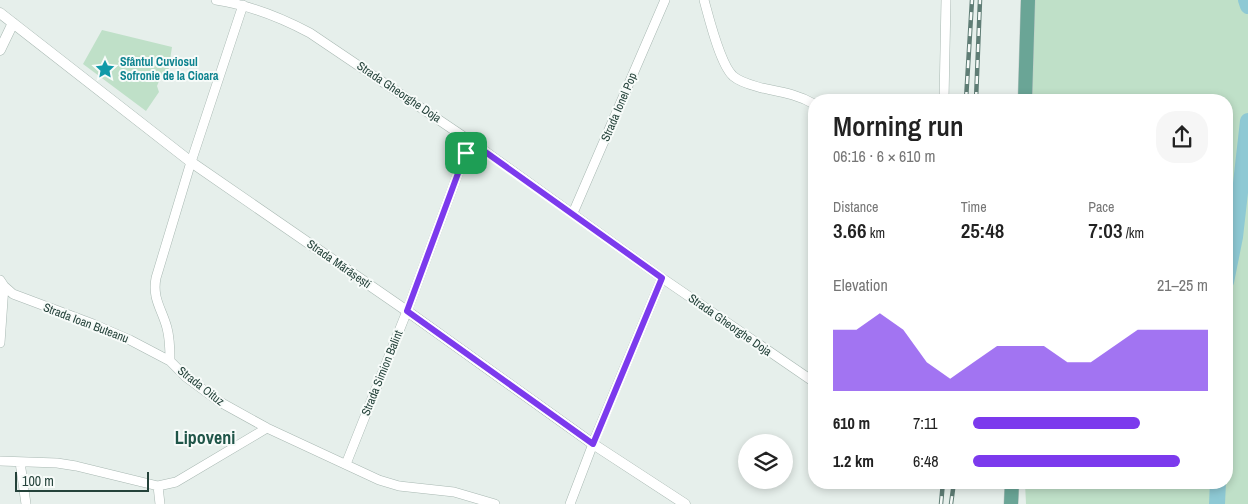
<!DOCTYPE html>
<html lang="en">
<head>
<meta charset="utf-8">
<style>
  body { margin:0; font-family:"Archivo Narrow",sans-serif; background:#f6f6f6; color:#222; height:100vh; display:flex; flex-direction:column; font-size:19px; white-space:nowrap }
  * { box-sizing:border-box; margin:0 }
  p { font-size:16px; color:#767676 }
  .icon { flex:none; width:28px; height:28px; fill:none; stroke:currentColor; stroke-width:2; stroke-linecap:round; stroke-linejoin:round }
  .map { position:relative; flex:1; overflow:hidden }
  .panel { position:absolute; left:808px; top:94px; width:425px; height:395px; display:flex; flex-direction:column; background:#fff; border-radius:20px; box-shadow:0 2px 8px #0003 }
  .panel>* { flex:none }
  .fabs { position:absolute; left:738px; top:434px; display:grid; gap:10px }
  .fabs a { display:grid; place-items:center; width:55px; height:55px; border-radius:50%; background:#fff; box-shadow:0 2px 8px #0003; font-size:25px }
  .scale { position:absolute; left:15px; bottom:12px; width:134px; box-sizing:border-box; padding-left:5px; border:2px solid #24423a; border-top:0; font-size:14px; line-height:18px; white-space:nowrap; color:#24423a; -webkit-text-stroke:4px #f7fbf9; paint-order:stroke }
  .pin { position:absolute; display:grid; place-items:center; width:42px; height:42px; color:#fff; margin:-21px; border-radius:10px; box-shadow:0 2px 8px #0006 }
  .round { display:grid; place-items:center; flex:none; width:52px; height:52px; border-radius:20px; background:#f6f6f6 }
  .summary { display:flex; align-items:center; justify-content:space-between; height:85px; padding:0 25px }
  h1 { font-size:28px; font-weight:600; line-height:38px }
  .figures { display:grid; grid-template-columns:repeat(3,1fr); gap:8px; height:85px; padding:5px 25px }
  .figures div { display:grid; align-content:center }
  .figures b { font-size:21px; font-weight:600 }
  .figures small { font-size:14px; font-weight:400 }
  .figures p { font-size:14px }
  .chart { height:140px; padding:10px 25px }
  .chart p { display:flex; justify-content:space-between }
  .chart svg { width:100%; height:90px; margin-top:5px; fill:#7c3aed; opacity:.7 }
  ul { padding:0 25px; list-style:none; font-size:16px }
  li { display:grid; grid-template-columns:80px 60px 1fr; align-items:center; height:38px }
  li i { height:12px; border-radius:6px; background:#7c3aed }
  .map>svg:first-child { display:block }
  .green { fill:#bfe0c8 }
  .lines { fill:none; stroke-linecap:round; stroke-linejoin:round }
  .river { stroke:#8ec9d4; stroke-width:16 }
  .minor-casing { stroke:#a8b8b2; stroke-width:10 }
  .tertiary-casing { stroke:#a8b8b2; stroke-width:11 }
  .primary-casing { stroke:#c2cac8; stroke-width:15 }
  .minor { stroke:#fff; stroke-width:9 }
  .tertiary { stroke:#fff; stroke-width:10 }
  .primary { stroke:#6aa596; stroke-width:14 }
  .rail-casing { stroke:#5f7d75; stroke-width:4.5 }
  .rail { stroke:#f7fbf9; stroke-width:2.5; stroke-dasharray:8; stroke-linecap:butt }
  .route-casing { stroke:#fff; stroke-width:10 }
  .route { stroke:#7c3aed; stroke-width:6 }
  .labels { text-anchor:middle; stroke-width:4; stroke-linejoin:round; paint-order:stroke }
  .culture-label { font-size:12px; font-weight:bold; fill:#0d838f; stroke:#f7fbf9; text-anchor:start }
  .street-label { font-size:12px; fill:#24423a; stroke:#f7fbf9 }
  .district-label { font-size:18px; font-weight:bold; fill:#1f5548; stroke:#f7fbf9 }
</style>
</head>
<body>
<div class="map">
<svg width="1248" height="504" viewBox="0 0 1248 504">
  <rect width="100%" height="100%" fill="#e6efeb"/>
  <path class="green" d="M1033,0H1248V504H1026L1025,483L1226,482V100H1030Z
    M102,30L172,47L168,73L162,74L157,86L159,92L146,111L83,64Z"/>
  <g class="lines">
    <path class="river" d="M1246,0L1248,6
      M1226,282L1235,237L1248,121
      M1217,504L1218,482"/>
    <defs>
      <path id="minor" d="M216,0C249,5 280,17 310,33L482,149L662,278L814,382
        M704,0C709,18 720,64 733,76C741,83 752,85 762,88C781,92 797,94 814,104
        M944,100L946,0
        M573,213L665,0
        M0,280L4,286L13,294L93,324L130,340L170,361L186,377L220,402L267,428L379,480L399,486L454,492L495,504
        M0,343L4,286
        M170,361C170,350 170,339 167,328C162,309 152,299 156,278L191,162L243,5
        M0,461L57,463L76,466L158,486L176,482L267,428
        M20,462L26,504
        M346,464L407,311L470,141
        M158,486L160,504
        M570,504L596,436L662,278"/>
      <path id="tertiary" d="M0,13L191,162L407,311L593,444L685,504
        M0,50L13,23"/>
      <path id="primary" d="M1025,100L1028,0
        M1011,504L1012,482"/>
    </defs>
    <use href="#minor" class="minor-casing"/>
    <use href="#tertiary" class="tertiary-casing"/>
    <use href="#primary" class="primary-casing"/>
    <use href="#minor" class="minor"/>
    <use href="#tertiary" class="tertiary"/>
    <use href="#primary" class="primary"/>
    <defs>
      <path id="rail" d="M966,100L972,0
        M976,100L980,0
        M941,504L943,482
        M951,504L954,482"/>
    </defs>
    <use href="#rail" class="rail-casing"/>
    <use href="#rail" class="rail"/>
  </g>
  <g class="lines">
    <defs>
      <path id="route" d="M470,141L662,278L593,444L407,311Z"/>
    </defs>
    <use href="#route" class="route-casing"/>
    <use href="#route" class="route"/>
  </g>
  <defs>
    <symbol id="sight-bare" viewBox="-9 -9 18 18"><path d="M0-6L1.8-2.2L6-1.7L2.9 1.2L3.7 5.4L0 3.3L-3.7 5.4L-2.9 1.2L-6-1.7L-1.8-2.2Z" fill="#0f9aa8" stroke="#f7fbf9" stroke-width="2.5" paint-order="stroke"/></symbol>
  </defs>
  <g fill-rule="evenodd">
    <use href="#sight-bare" x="91" y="55" width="28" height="28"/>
  </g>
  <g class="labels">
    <g class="culture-label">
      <text x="120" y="66">Sfântul Cuviosul<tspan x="120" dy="14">Sofronie de la Cioara</tspan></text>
    </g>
    <g class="street-label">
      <text transform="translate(399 92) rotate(34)" y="4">Strada Gheorghe Doja</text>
      <text transform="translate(619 107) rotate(-67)" y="4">Strada Ionel Pop</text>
      <text transform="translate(339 264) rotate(35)" y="4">Strada Mărășești</text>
      <text transform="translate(86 323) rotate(21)" y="4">Strada Ioan Buteanu</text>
      <text transform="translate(730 325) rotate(35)" y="4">Strada Gheorghe Doja</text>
      <text transform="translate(382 373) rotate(-68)" y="4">Strada Simion Balint</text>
      <text transform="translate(201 386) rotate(38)" y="4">Strada Oituz</text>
    </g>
    <g class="district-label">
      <text x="205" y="444">Lipoveni</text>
    </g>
  </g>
</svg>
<div class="fabs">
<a><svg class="icon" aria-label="layers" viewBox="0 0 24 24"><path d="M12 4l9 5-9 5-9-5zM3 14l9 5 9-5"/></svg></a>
</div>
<div class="scale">100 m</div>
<div class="pin" style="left:466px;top:153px;background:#1e9e55"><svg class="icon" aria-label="arrive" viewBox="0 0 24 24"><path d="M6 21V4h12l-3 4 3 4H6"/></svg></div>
<section class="panel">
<div class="summary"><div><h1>Morning run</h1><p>06:16 · 6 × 610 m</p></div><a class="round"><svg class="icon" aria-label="share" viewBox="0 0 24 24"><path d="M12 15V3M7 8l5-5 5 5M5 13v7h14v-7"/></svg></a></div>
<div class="figures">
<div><p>Distance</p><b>3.66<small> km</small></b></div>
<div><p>Time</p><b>25:48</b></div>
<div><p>Pace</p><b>7:03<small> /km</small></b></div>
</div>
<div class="chart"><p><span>Elevation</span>21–25 m</p>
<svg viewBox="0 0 160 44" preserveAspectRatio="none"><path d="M0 44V14L10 14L20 6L30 14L40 30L50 38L60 30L70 22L80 22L90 22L100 30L110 30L120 22L130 14L140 14L150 14L160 14V44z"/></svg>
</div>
<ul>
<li><b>610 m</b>7:11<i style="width:71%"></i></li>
<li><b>1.2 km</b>6:48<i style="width:88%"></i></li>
</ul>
</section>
</div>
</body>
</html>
